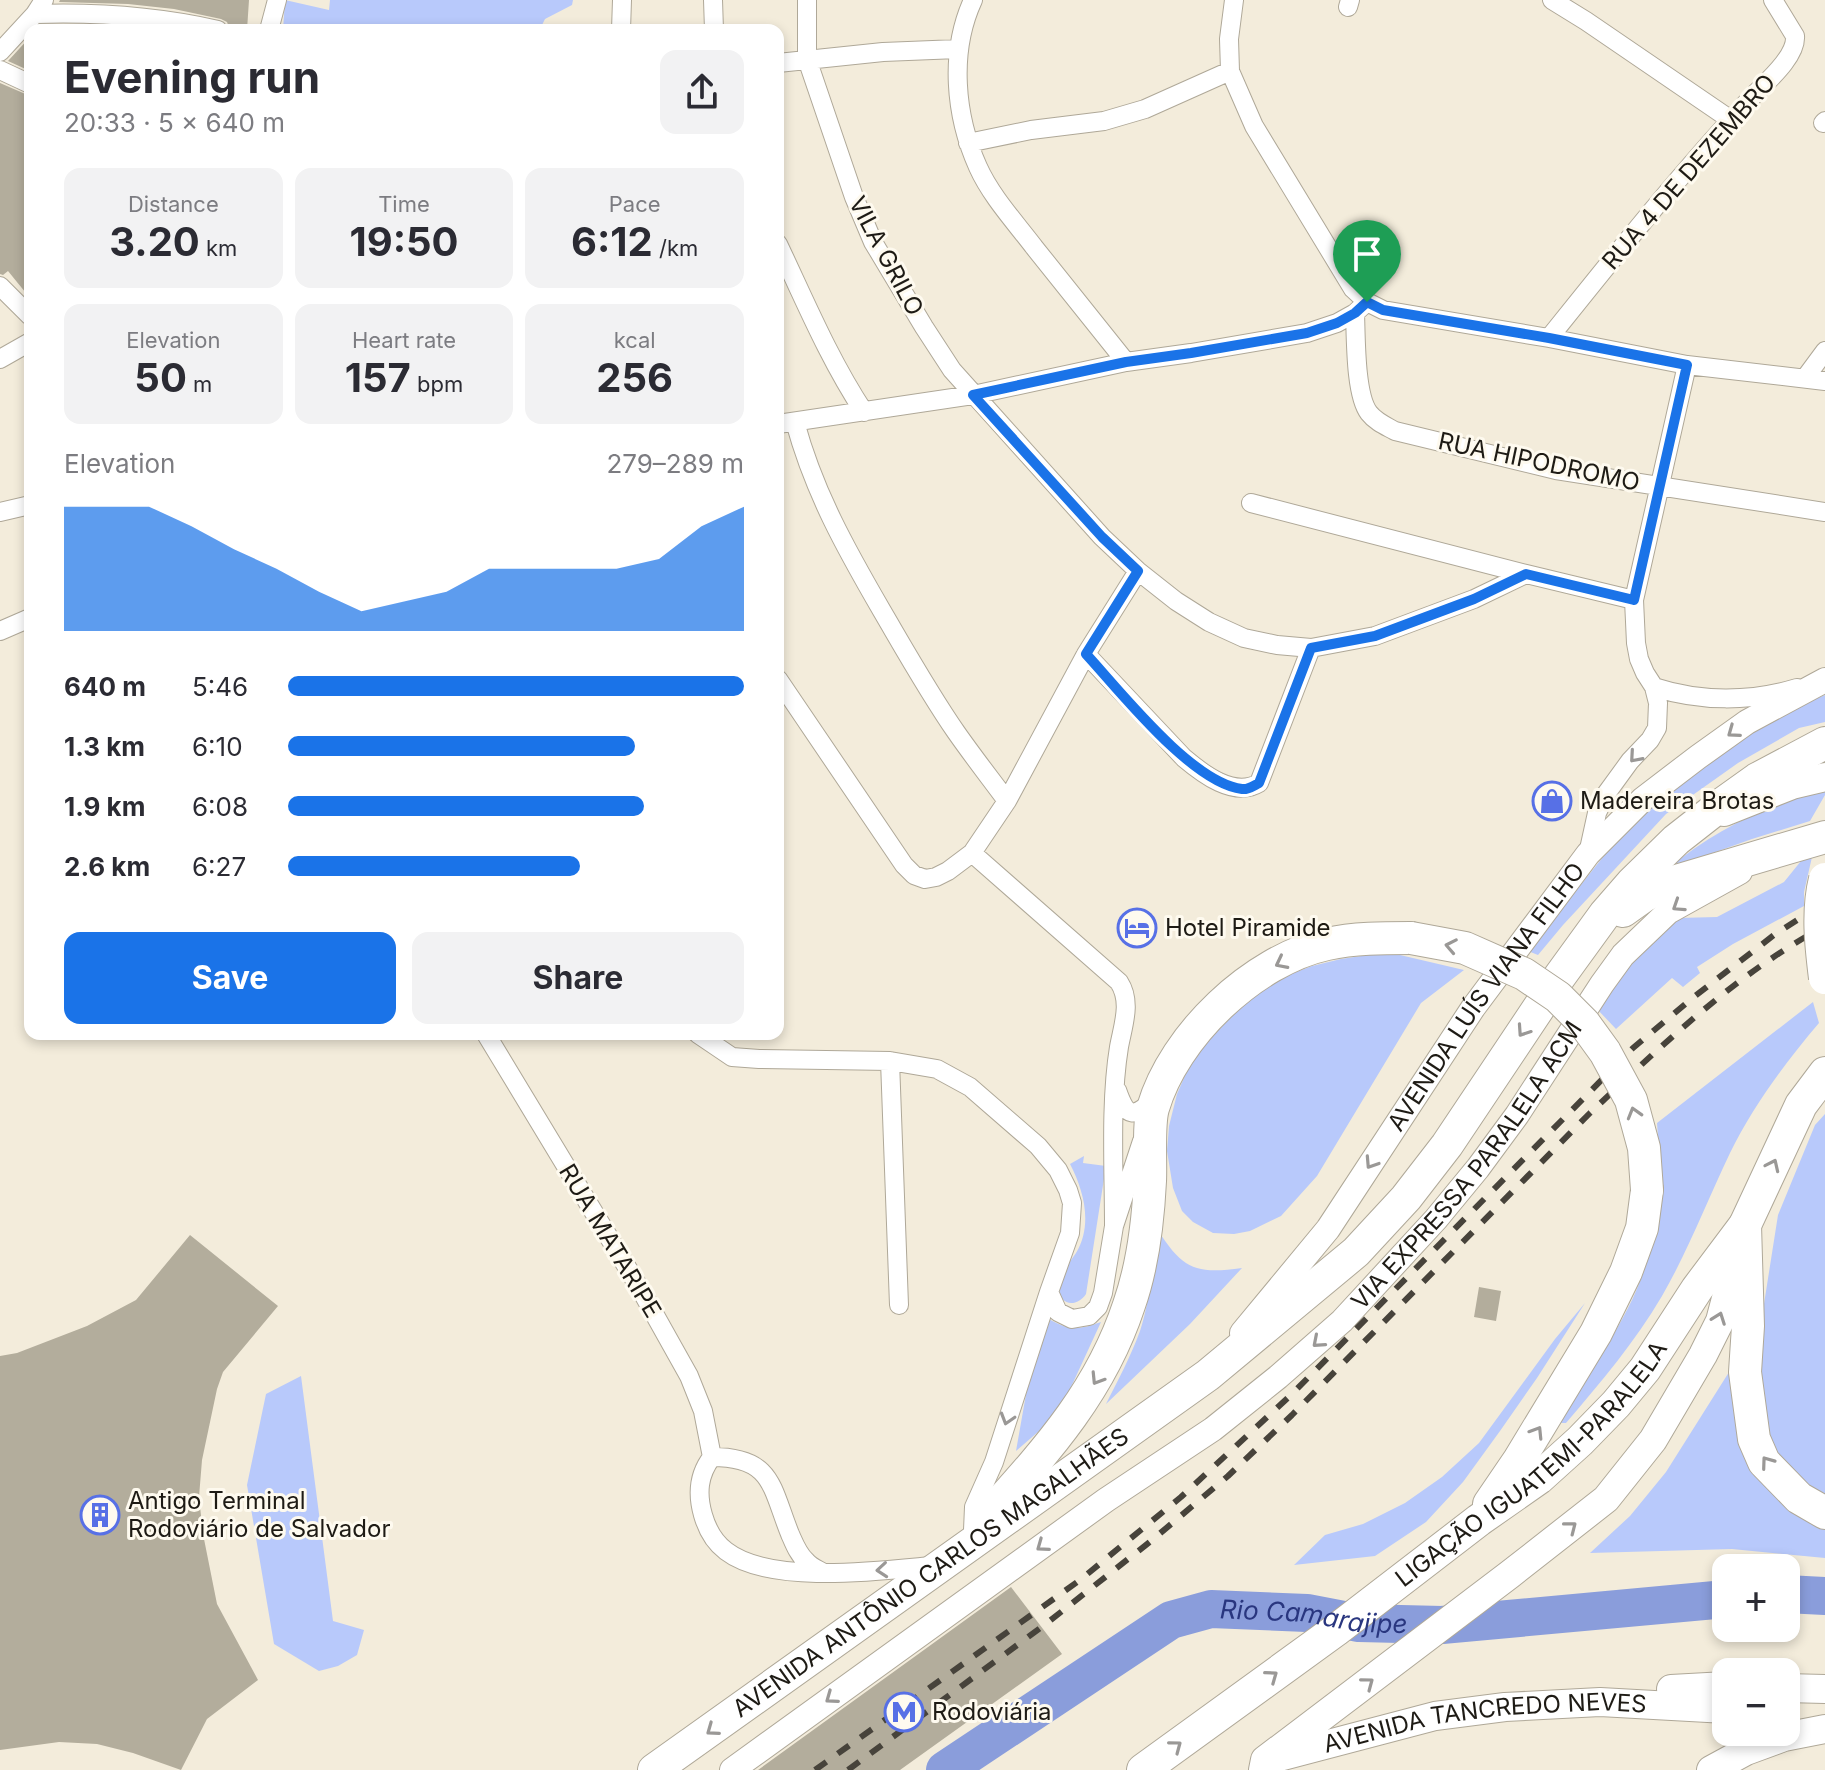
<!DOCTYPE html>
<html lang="en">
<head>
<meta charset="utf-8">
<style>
  body { margin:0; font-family:Inter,sans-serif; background:#f2f2f3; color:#2b2b33; height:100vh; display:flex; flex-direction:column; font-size:30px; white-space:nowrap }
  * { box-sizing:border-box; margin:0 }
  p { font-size:26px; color:#7c7c81 }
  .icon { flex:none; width:44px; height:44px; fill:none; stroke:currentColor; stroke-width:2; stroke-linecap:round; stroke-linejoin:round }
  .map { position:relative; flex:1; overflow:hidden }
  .side { position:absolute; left:24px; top:24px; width:760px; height:1016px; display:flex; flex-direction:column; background:#fff; border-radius:16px; box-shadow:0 4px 12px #0003 }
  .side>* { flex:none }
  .fabs { position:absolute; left:1712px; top:1554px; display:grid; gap:16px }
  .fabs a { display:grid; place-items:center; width:88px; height:88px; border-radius:16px; background:#fff; box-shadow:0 4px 12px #0003; font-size:40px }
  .pin { position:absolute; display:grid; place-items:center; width:68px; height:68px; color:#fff; margin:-82px -34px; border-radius:50% 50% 50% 0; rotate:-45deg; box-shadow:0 0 8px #0007 }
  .pin .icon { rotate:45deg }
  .round { display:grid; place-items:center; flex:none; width:84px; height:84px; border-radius:16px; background:#f2f2f3 }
  .summary { display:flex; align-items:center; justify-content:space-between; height:136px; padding:0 40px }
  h1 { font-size:44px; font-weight:700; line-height:60px }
  .stats { display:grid; grid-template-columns:repeat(3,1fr); gap:12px; height:136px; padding:8px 40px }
  .stats div { display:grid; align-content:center; border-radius:16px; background:#f2f2f3; text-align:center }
  .stats b { font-size:40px; font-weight:700 }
  .stats small { font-size:22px; font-weight:400 }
  .stats p { font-size:22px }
  .chart { height:224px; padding:16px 40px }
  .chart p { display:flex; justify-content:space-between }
  .chart svg { width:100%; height:144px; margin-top:8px; fill:#1a73e8; opacity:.7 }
  .button { display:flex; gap:16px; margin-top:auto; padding:16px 40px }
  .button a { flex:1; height:92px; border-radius:16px; background:#1a73e8; color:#fff; font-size:32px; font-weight:700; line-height:92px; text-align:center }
  .button a+a { background:#f2f2f3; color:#2b2b33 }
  ul { padding:0 40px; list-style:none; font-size:26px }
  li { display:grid; grid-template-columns:128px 96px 1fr; align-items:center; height:60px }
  li i { height:20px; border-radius:10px; background:#1a73e8 }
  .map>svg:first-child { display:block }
  .green { fill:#b8c9fb }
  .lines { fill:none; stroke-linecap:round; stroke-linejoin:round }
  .river { stroke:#8a9ddb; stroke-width:38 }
  .building { fill:#b3ad9c }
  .street-casing { stroke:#afa898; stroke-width:20 }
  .secondary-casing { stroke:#afa898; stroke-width:26 }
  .primary-casing { stroke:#afa898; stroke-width:30 }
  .highway-casing { stroke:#afa898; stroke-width:34 }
  .street { stroke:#fff; stroke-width:18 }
  .secondary { stroke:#fff; stroke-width:24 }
  .primary { stroke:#fff; stroke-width:28 }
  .highway { stroke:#fff; stroke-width:32 }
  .rail { stroke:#47433b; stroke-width:6; stroke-dasharray:14 14; stroke-linecap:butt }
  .highway-bridge-casing { stroke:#afa898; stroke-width:34; stroke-linecap:butt }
  .highway-bridge { stroke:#fff; stroke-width:32 }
  .oneway { stroke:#9a9896 }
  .route-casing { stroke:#fff; stroke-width:16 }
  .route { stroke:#1a73e8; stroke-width:10 }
  .labels { text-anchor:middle; stroke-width:6; stroke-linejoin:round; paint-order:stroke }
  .street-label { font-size:24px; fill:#1e1b15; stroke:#fefaef }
  .poi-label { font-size:24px; fill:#1e1b15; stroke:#fefaef; text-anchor:start }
  .water-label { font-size:26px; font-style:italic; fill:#29367f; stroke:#fefaef }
</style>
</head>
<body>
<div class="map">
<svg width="1825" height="1770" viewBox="0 0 1825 1770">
  <rect width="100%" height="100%" fill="#f3ecdb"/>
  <path class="green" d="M285,0L329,10L330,0H573L572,5L545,19L540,29L283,30Z
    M1825,695V722L1799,728L1738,763L1666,814L1563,925L1538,955L1528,951L1607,852L1648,810L1741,739L1783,713Z
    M1825,790V795L1810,821L1752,839L1668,869C1715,829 1766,806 1825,790Z
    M1812,857L1804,892V906L1733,944L1697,967L1700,973L1683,987L1672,978L1616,1029L1597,1009L1632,962L1678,918L1717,917L1784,882L1801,861Z
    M1368,955H1400L1464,970L1421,1003L1317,1176L1281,1216L1250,1231L1234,1234L1213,1233L1193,1222L1182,1211L1173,1188L1167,1151L1169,1126L1177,1094L1193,1057L1251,996L1286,976L1312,966L1341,959Z
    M1813,1002L1819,1023C1785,1063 1753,1106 1730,1153C1707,1201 1688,1251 1662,1296C1635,1342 1601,1382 1566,1423H1560L1558,1416C1598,1359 1638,1308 1653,1239C1655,1229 1658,1219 1659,1209C1661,1180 1659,1151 1657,1123Z
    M1825,1114V1500L1817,1498L1778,1457L1762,1418L1758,1342L1778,1215L1815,1125Z
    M1084,1156L1083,1163L1106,1166L1086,1294C1076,1309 1057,1305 1059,1285C1060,1274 1070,1262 1076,1253C1093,1225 1084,1191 1070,1164Z
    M1155,1226C1182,1268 1193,1275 1242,1268L1190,1324L1106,1404C1118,1380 1131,1356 1140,1331C1151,1297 1153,1262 1155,1226Z
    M1585,1303L1537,1378L1500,1431L1463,1482L1426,1522L1375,1556L1294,1565L1325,1535L1363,1524L1405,1503L1442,1477L1479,1443L1555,1339Z
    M1049,1319C1069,1331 1079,1330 1101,1322L1066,1398L1046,1425L1016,1451L1028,1383Z
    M1736,1361L1741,1437L1825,1523V1558L1732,1549L1590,1553L1630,1516L1666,1472Z
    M301,1376L333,1621L364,1630L357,1655L338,1666L319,1671L274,1644L247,1485L266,1394Z"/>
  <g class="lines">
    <g class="river">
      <path d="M1786,1594L1825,1596"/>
      <path id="s1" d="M945,1770L1171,1620L1211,1609L1307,1613L1359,1623L1442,1625L1726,1599"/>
    </g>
  </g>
  <path class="building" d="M60,0H249L247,30H230L227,22L221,19L174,9L128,4L59,2Z
    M50,26H103L146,30H48Z
    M30,37V71L8,61Z
    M0,83L30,96V298L8,271L3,275L0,274Z
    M190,1235L278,1306L223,1372L217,1389L202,1460L199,1497L203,1534L217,1604L258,1680L207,1719L181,1770L133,1753L97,1744L59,1742L0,1750V1356L17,1353L87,1326L136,1300Z
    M1479,1287L1501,1291L1496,1321L1474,1317Z
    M1011,1587L1062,1654L900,1770H758Z"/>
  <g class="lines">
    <defs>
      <path id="street" d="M713,0L714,30
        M807,0V59L854,197L873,242L924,327L952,370L1102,537L1138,571L1176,601L1209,622L1244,638L1277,645L1311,648L1375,636L1474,599L1526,574
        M973,0C949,52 955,116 978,167C991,196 1015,222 1034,247C1065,286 1096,324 1126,362
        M1234,0L1229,39L1230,71L1254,126L1353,289L1367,302L1383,310L1549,338L1687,365L1825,381
        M1552,0L1586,21L1731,120
        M1348,7L1350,0
        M35,14C97,12 157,16 218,30
        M269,30L277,0
        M621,30L622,0
        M0,52L35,14L44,0
        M778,63L883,52L958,49
        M0,70L30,84
        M1823,123L1825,121
        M968,143L1031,130L1104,121L1145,109L1230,71
        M778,244C805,301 829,359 864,412
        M0,286L30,316
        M1355,313C1356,337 1355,395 1369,413C1376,422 1386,426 1395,431L1556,470L1825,512
        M1549,338C1614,257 1679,175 1750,99C1764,84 1797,57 1795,36L1773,0
        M0,359L30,342
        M1805,378L1825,351
        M795,422C814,492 846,549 882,611C906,652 929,693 956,732C972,755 990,778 1007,801
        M778,424L973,395L1126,362L1191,353L1307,333L1337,323L1355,313L1367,302
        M1251,503L1526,574L1634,600
        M0,512L30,505
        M0,631L30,618
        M1086,654L1184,758C1203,774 1234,798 1259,783L1311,648
        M778,679L904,865L914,875L925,879L936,877L948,871L972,853L1007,801L1086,654L1138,571
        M1654,687C1700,702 1750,702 1797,688
        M972,853L1119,982C1132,1002 1123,1025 1119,1047C1110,1102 1114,1169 1114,1226
        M1588,854L1597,813L1606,794L1630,761L1650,740L1657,728L1658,703L1654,687L1645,673L1639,659L1636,643L1634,600L1687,365
        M486,1034L642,1292L689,1376L703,1411L712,1457C698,1475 697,1494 703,1515C707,1529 714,1542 726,1551C770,1585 879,1571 932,1566
        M698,1034L732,1057L759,1059L890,1061L937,1069L970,1087L1038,1146L1058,1170L1068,1190L1072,1203L1070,1233L1049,1292L994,1462L974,1507L973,1530
        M890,1061L899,1305
        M1117,1090C1127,1119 1133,1118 1156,1098
        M1049,1292L1058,1312L1072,1319L1089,1316L1098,1307L1103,1293L1114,1226L1142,1141
        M712,1457C773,1457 771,1487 790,1534C794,1543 798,1554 806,1561C810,1566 817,1569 822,1572"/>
      <g id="secondary">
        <path id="s2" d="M1242,1333L1328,1229L1473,1008L1588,854L1643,799L1698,757L1747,722L1825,680"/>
        <path id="s3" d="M732,1770L1106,1500L1213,1429L1278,1377L1342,1321L1436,1219L1478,1168L1517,1115L1602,984L1623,955L1668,912L1740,872"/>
      </g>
      <g id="primary">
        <path d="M1724,812L1792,785L1825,777"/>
        <path d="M1786,1688L1825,1689"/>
        <path d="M1671,1689L1726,1686"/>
        <path id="s4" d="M1279,1757L1435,1716L1505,1707L1600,1702L1726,1709"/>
        <path d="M1263,1770L1265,1760L1509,1575L1606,1499L1653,1440L1703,1355L1720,1321L1740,1245"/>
        <path d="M1711,1770L1746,1751L1784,1737L1825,1729"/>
      </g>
      <g id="highway">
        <path d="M1623,911L1644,896L1666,884L1825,837"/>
        <path d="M1745,1225L1748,1326L1745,1372L1754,1439L1764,1462L1799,1498L1825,1513"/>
        <path d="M1489,1504L1519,1460L1596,1333L1626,1272L1642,1228L1647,1190"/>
        <path d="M985,1519C1045,1452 1100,1393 1129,1305C1143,1265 1148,1223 1150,1181C1151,1162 1148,1125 1153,1108C1174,1036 1253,960 1327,944C1354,938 1383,938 1411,938"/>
        <path id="s5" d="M654,1770L1208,1375L1356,1252L1406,1198L1447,1145L1560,976L1605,914L1632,883L1676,840L1722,804L1757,779L1825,743"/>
        <path id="s6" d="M1143,1770L1336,1630L1479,1520L1539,1478L1580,1441L1616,1404L1645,1369L1697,1289L1745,1225L1801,1105L1825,1073"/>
      </g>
    </defs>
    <use href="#street" class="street-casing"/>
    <use href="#secondary" class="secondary-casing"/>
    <use href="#primary" class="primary-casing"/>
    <use href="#highway" class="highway-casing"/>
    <use href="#street" class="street"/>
    <use href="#secondary" class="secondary"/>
    <use href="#primary" class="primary"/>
    <use href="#highway" class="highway"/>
    <path class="rail" d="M815,1770L1080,1580L1181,1497L1292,1394L1633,1048L1695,996L1774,935L1825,902
      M848,1770L1047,1623L1151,1541L1228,1476L1292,1415L1590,1113C1662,1045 1737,973 1825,926"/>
    <defs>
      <path id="highway-bridge" d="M1825,879C1817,911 1821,946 1825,978
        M1411,938L1465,948L1524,974L1558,997L1584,1023L1605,1052L1631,1100L1644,1148L1647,1190"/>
    </defs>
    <use href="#highway-bridge" class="highway-bridge-casing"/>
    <use href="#highway-bridge" class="highway-bridge"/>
  </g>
  <defs><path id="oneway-chevron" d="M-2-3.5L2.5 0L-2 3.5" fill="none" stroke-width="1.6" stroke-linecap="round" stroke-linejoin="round" transform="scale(2)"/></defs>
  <g class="oneway">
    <use href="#oneway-chevron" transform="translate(1733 732) rotate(144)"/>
    <use href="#oneway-chevron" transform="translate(1635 757) rotate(131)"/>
    <use href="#oneway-chevron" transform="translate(1678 906) rotate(147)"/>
    <use href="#oneway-chevron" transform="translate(1451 946) rotate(-169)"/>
    <use href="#oneway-chevron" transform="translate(1281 963) rotate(153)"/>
    <use href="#oneway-chevron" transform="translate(1523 1031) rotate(124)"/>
    <use href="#oneway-chevron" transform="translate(1634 1113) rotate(-106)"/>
    <use href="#oneway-chevron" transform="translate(1371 1163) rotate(123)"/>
    <use href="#oneway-chevron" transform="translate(1773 1165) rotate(-65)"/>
    <use href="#oneway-chevron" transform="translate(1719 1318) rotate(-70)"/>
    <use href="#oneway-chevron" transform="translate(1318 1342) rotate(139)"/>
    <use href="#oneway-chevron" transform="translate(1097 1379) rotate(122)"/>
    <use href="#oneway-chevron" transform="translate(1007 1419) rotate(107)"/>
    <use href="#oneway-chevron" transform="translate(1537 1432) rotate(-58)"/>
    <use href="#oneway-chevron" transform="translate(1767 1462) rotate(-126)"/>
    <use href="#oneway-chevron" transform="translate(1571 1527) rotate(-38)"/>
    <use href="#oneway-chevron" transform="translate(1042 1546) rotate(144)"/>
    <use href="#oneway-chevron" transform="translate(882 1570) rotate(175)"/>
    <use href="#oneway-chevron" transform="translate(1272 1676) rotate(-36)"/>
    <use href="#oneway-chevron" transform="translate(1368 1683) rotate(-37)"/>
    <use href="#oneway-chevron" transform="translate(831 1698) rotate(144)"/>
    <use href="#oneway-chevron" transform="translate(712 1730) rotate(144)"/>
    <use href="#oneway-chevron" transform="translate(1176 1746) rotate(-37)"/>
  </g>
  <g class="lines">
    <defs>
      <path id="route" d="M1367,302L1383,310L1549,338L1687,365L1634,600L1526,574L1474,599L1375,636L1311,648L1259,783C1253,786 1248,790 1242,789C1192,783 1120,691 1086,654L1138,571L1102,537L973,395L1126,362L1191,353L1307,333L1337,323L1355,313Z"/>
    </defs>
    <use href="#route" class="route-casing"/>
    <use href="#route" class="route"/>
  </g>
  <defs>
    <symbol id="shop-ring" viewBox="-11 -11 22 22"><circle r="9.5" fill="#fefaef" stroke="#5770e6" stroke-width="1.5"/><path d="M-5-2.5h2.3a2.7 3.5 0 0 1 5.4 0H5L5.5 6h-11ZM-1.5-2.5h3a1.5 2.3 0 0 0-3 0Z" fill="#5770e6"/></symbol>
    <symbol id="hotel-ring" viewBox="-11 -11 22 22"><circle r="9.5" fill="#fefaef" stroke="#5770e6" stroke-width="1.5"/><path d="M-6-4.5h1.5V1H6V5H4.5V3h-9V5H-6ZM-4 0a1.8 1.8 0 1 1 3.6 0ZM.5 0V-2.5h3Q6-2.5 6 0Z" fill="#5770e6"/></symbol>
    <symbol id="building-ring" viewBox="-11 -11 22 22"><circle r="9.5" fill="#fefaef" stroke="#5770e6" stroke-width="1.5"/><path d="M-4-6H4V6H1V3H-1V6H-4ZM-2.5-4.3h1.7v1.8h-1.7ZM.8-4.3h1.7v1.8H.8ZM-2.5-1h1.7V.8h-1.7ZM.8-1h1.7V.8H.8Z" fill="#5770e6"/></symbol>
    <symbol id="metro-ring" viewBox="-11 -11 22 22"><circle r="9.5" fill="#fefaef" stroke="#5770e6" stroke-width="1.5"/><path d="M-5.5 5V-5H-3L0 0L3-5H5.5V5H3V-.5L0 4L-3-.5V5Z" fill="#5770e6"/></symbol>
  </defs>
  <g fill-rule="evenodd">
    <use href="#shop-ring" x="1530" y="779" width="44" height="44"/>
    <use href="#hotel-ring" x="1115" y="906" width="44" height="44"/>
    <use href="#building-ring" x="78" y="1493" width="44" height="44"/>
    <use href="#metro-ring" x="882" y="1690" width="44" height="44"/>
  </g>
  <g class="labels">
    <g class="street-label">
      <text transform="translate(1689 172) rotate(-49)" y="8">RUA 4 DE DEZEMBRO</text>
      <text transform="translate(886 256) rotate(62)" y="8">VILA GRILO</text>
      <text transform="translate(1539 462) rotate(12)" y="8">RUA HIPODROMO</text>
      <text dy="8" stroke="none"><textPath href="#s2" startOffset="416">AVENIDA LUÍS VIANA FILHO</textPath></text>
      <text dy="8" stroke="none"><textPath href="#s3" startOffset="958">VIA EXPRESSA PARALELA ACM</textPath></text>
      <text transform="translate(610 1241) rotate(59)" y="8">RUA MATARIPE</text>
      <text dy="8" stroke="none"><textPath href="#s6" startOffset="496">LIGAÇÃO IGUATEMI-PARALELA</textPath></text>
      <text dy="8" stroke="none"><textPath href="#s5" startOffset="340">AVENIDA ANTÔNIO CARLOS MAGALHÃES</textPath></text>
      <text dy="8" stroke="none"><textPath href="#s4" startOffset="210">AVENIDA TANCREDO NEVES</textPath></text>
    </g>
    <g class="poi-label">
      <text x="1580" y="809">Madereira Brotas</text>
      <text x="1165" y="936">Hotel Piramide</text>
      <text x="128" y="1509">Antigo Terminal<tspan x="128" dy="28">Rodoviário de Salvador</tspan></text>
      <text x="932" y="1720">Rodoviária</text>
    </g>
    <g class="water-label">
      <text dy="9" stroke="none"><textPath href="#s1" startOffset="416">Rio Camarajipe</textPath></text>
    </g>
  </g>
</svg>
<div class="fabs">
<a>+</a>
<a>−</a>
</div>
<div class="pin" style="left:1367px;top:302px;background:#1e9e55"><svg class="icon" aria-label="arrive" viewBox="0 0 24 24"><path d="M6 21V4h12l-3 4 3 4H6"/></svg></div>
<section class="side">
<div class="summary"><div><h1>Evening run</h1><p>20:33 · 5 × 640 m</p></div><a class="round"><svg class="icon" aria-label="share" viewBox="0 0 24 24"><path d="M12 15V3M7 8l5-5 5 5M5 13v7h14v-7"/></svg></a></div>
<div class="stats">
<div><p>Distance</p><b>3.20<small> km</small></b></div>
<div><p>Time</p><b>19:50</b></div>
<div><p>Pace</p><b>6:12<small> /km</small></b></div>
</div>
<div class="stats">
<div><p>Elevation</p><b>50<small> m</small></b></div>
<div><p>Heart rate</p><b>157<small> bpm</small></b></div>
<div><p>kcal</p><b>256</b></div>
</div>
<div class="chart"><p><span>Elevation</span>279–289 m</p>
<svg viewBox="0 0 160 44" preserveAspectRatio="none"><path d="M0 44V6L10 6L20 6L30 12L40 19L50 25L60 32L70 38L80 35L90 32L100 25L110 25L120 25L130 25L140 22L150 12L160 6V44z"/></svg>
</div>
<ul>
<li><b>640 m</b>5:46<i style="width:100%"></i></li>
<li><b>1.3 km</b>6:10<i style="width:76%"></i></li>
<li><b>1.9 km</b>6:08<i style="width:78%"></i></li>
<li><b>2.6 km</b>6:27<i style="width:64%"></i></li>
</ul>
<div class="button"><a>Save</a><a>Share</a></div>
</section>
</div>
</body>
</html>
